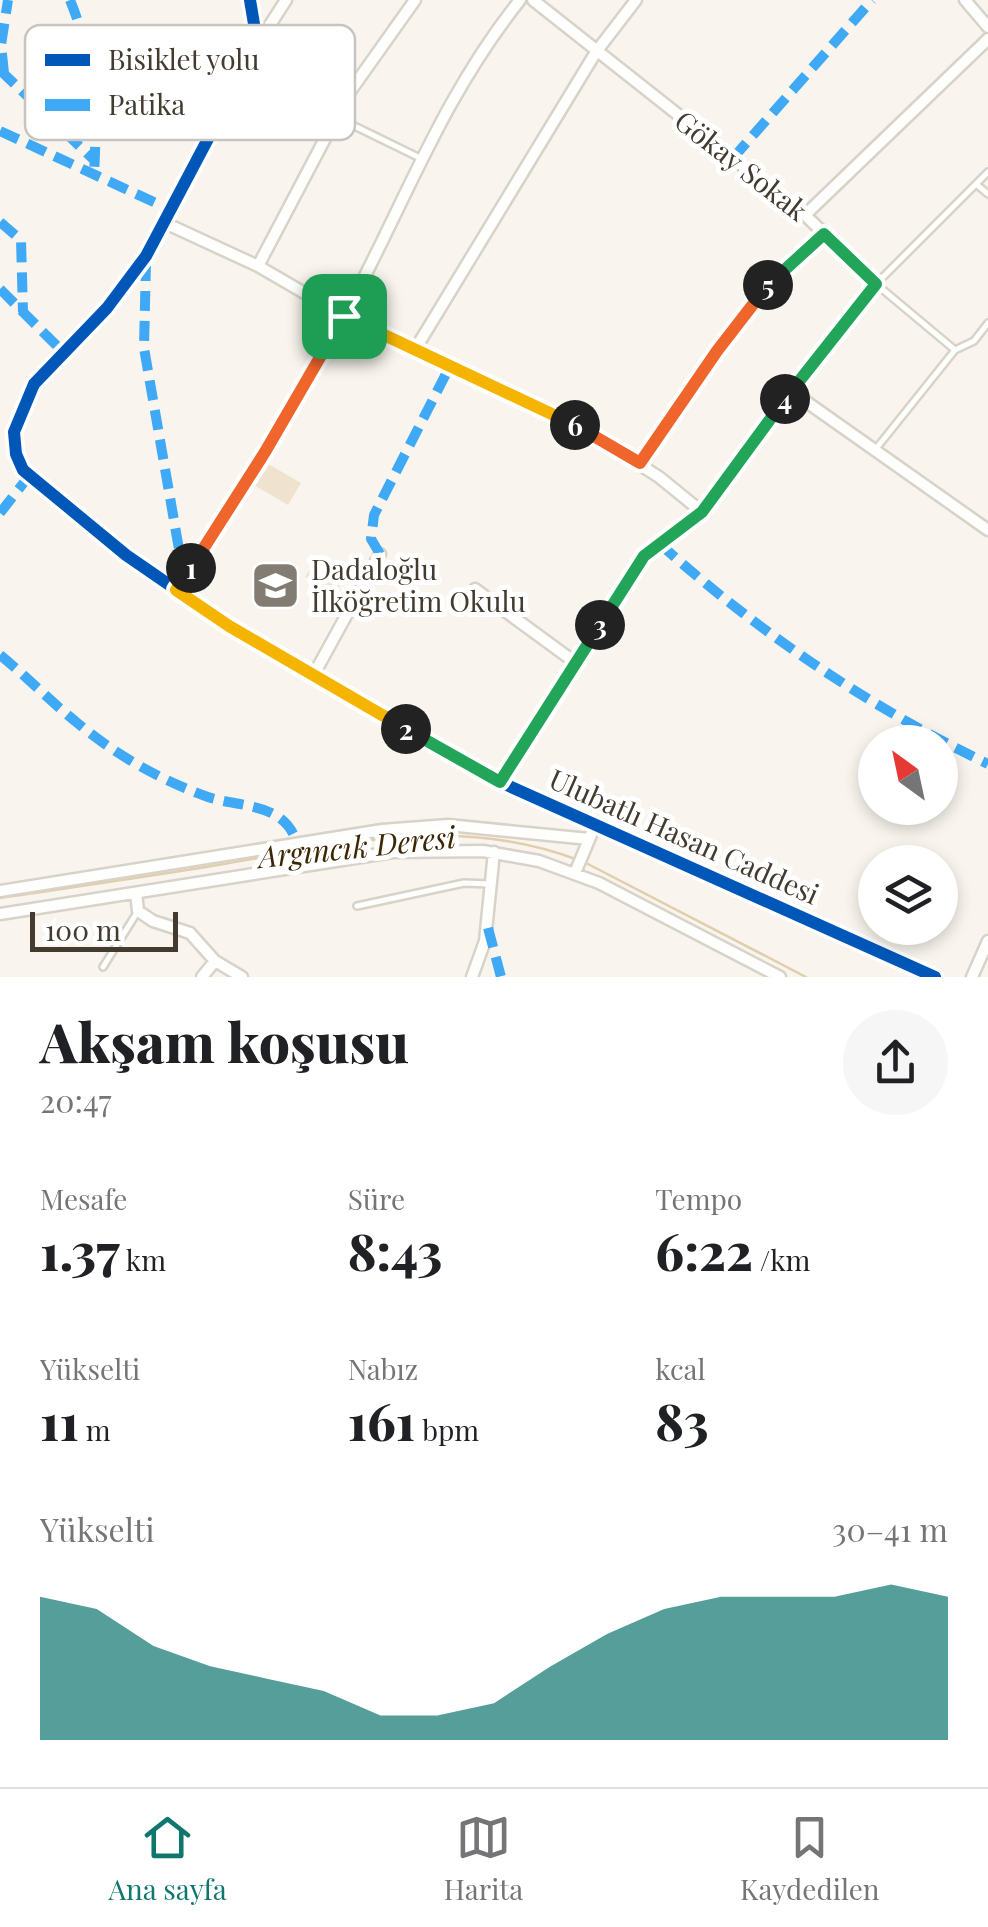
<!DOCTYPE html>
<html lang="tr">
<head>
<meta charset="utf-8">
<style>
  body { margin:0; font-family:"Playfair Display",serif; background:#f6f6f6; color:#202124; height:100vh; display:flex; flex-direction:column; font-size:38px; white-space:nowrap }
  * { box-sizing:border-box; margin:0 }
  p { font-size:32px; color:#757577 }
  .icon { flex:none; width:55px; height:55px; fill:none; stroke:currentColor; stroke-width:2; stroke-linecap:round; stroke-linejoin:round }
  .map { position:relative; height:977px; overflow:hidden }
  .drawer { display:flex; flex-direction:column; background:#fff; flex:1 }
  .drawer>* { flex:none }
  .needle { width:65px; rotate:327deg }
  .controls { position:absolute; left:858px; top:725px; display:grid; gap:20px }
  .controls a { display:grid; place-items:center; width:100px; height:100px; border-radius:50%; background:#fff; box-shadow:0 5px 15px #0003; font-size:50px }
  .scale { position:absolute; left:30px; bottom:25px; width:148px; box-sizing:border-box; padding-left:10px; border:5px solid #433b2f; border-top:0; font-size:28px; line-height:35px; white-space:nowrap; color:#433b2f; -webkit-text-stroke:8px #fff; paint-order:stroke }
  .pin { position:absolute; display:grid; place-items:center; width:85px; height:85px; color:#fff; margin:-42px; border-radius:20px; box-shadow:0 5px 15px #0006 }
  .km { position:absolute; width:50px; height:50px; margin:-25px; border-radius:50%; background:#222; color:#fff; font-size:28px; line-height:50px; text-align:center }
  .round { display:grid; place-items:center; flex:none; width:105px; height:105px; border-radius:52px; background:#f6f6f6 }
  .overview { display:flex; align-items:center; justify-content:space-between; height:170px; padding:0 40px }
  h1 { font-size:55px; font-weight:800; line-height:75px }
  .figures { display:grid; grid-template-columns:repeat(3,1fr); gap:15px; height:170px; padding:10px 40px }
  .figures div { display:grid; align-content:center }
  .figures b { font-size:50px; font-weight:800 }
  .figures small { font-size:28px; font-weight:400 }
  .figures p { font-size:28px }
  .chart { height:280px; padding:20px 40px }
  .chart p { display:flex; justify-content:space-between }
  .chart svg { width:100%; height:180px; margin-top:10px; fill:#0f766e; opacity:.7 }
  .menu { display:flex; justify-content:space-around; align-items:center; height:140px; border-top:2px solid #e0e0e0; background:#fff; font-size:28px; color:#757577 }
  .menu a { display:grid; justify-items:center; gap:5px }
  .menu .on { color:#0f766e }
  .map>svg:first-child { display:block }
  .green { fill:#efe3d0 }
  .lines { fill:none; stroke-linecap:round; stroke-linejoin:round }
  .stream { stroke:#e1ceac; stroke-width:2.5 }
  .service-casing { stroke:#d8d3c9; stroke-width:10 }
  .minor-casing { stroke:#d8d3c9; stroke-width:15 }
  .service { stroke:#fefefc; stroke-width:5 }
  .minor { stroke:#fefefc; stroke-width:10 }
  .quiet { stroke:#3fa9f5; stroke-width:10; stroke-dasharray:20 10; stroke-linecap:butt }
  .cycleway-casing { stroke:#fff; stroke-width:19 }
  .cycleway { stroke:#0057b8; stroke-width:12 }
  .split-1-casing { stroke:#fff; stroke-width:20 }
  .split-2-casing { stroke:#fff; stroke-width:20 }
  .split-3-casing { stroke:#fff; stroke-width:20 }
  .split-4-casing { stroke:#fff; stroke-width:20 }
  .split-5-casing { stroke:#fff; stroke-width:20 }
  .split-6-casing { stroke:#fff; stroke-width:20 }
  .split-7-casing { stroke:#fff; stroke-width:20 }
  .split-1 { stroke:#f0652b; stroke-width:12 }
  .split-2 { stroke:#f5b400; stroke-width:12 }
  .split-3 { stroke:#22a559; stroke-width:12 }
  .split-4 { stroke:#22a559; stroke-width:12 }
  .split-5 { stroke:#22a559; stroke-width:12 }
  .split-6 { stroke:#f0652b; stroke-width:12 }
  .split-7 { stroke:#f5b400; stroke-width:12 }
  .labels { text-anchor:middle; stroke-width:10; stroke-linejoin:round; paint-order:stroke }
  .street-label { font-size:28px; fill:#433b2f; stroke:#fff }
  .poi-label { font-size:28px; fill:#433b2f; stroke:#fff; text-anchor:start }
  .water-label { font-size:30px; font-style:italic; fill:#392701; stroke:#fff }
  .key { fill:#fff; stroke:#c7c4c1; stroke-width:2.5 }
  .key-label { font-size:28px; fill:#433b2f }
</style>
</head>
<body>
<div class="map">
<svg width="988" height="977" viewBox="0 0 988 977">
  <rect width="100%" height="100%" fill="#f9f5ee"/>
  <path class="green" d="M265,462L301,483L288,505L252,484Z
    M314,562L343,579L335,594L305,577Z"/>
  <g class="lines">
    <path class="stream" d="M586,863L806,977
      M0,898C73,887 146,877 218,865C342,844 457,814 578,860"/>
    <defs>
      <path id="service" d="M338,118L420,158
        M976,184L988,194
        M955,350L876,284L988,172
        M875,450L955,350L974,341L988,323
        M357,906L464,883L491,884
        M103,967L138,911"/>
      <path id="minor" d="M250,0L254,24L252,42L227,103L146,256L107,308L34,384L14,432L16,454L23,470L126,555L229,626L363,705L500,782L935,977
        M965,0L988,27
        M253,42L268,28L286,0
        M805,215L988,39
        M165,223L258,266L344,316L590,433L659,477L702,512
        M258,266L349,93L415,0
        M416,348L596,52L636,0
        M791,391L988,530
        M640,463L717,351L768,285L824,234
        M475,589L576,663
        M176,590C234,501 292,411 343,318C403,208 440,100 520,0
        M313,676L380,554
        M500,782L644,556L702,512L876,284L805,215L533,0
        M575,873L596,823
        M0,891L382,830L448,825L589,839
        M136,893L138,911L153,921L190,933L215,961L242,977
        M0,914L393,852L483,851L539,861L599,883L780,977
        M202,977L215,961
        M472,977L485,941L494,852
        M972,977L988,941"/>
    </defs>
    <use href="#service" class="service-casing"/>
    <use href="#minor" class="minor-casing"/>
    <use href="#service" class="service"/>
    <use href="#minor" class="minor"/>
    <path class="quiet" d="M70,0C93,56 98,113 94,173
      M0,70L95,161
      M4,73L1,45L8,0
      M0,131L171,210
      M733,158L872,0
      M0,222L21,240L23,312
      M146,261L144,348L184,578
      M0,289L62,351
      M0,513L29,476
      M660,544C759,633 868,706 988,764
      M380,554L371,539L374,515L451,364
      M0,655C26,676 49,700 75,721C114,754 160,780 208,797C242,808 284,802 297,843
      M488,928L501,977"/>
    <defs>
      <path id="cycleway" d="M250,0L254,24L252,42L227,103L146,256L107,308L34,384L14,432L16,454L23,470L126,555L229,626L363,705L500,782L935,977"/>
    </defs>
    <use href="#cycleway" class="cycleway-casing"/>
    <use href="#cycleway" class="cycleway"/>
  </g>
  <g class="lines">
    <defs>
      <path id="split-1" d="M191,568L265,452L344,316"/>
      <path id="split-2" d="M191,568L176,590L229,626L406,729"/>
      <path id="split-3" d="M406,729L500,782L600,625"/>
      <path id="split-4" d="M600,625L644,556L702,512L785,399"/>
      <path id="split-5" d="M768,285L824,234L876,284L785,399"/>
      <path id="split-6" d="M575,425L640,463L717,351L768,285"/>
      <path id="split-7" d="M344,316L575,425"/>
    </defs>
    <use href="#split-1" class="split-1-casing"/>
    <use href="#split-2" class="split-2-casing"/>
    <use href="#split-3" class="split-3-casing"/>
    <use href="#split-4" class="split-4-casing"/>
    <use href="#split-5" class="split-5-casing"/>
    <use href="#split-6" class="split-6-casing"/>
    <use href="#split-7" class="split-7-casing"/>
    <use href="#split-1" class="split-1"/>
    <use href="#split-2" class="split-2"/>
    <use href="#split-3" class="split-3"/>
    <use href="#split-4" class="split-4"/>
    <use href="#split-5" class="split-5"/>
    <use href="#split-6" class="split-6"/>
    <use href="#split-7" class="split-7"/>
  </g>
  <defs>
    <symbol id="school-square" viewBox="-11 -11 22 22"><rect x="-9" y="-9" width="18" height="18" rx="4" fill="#837c72" stroke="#fff"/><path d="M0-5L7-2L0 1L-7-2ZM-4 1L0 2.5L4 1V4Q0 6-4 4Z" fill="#fff"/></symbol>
  </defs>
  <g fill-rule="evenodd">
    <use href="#school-square" x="248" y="558" width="55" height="55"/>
  </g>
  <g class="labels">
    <g class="street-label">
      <text transform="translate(741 166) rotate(38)" y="10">Gökay Sokak</text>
      <text transform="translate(684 837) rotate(24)" y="10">Ulubatlı Hasan Caddesi</text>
    </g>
    <g class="poi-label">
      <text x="311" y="580">Dadaloğlu<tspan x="311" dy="32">İlköğretim Okulu</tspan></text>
    </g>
    <g class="water-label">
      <text transform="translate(357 848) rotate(-6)" y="10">Argıncık Deresi</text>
    </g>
  </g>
  <rect x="25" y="25" width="330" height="115" rx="15" class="key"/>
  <rect x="45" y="54" width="45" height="12" fill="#0057b8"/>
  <rect x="45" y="99" width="45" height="12" fill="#3fa9f5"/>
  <g class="key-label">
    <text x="108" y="70">Bisiklet yolu</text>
    <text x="108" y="115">Patika</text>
  </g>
</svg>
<div class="controls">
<a><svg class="needle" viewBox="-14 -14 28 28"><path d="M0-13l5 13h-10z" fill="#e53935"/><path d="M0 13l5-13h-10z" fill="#757577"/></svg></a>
<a><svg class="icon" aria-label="layers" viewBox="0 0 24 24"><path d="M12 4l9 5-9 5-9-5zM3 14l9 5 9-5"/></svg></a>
</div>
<div class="scale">100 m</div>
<div class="pin" style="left:344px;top:316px;background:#1e9e55"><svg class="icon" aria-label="arrive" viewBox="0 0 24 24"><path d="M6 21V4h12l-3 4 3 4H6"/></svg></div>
<b class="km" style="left:191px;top:568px">1</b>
<b class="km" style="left:406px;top:729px">2</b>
<b class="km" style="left:600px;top:625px">3</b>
<b class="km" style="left:785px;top:399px">4</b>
<b class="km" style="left:768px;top:285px">5</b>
<b class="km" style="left:575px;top:425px">6</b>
</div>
<section class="drawer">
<div class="overview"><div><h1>Akşam koşusu</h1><p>20:47</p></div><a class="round"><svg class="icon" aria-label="share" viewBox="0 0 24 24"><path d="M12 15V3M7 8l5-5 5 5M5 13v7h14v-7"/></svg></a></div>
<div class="figures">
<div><p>Mesafe</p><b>1.37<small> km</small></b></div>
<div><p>Süre</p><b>8:43</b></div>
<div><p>Tempo</p><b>6:22<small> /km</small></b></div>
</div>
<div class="figures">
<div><p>Yükselti</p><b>11<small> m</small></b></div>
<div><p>Nabız</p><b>161<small> bpm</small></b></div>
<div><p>kcal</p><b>83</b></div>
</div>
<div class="chart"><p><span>Yükselti</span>30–41 m</p>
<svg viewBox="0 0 160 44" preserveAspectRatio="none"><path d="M0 44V9L10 12L20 21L30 26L40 29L50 32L60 38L70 38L80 35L90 26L100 18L110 12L120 9L130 9L140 9L150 6L160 9V44z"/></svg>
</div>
</section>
<nav class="menu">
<a class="on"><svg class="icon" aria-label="home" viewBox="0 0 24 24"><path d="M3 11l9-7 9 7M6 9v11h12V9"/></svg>Ana sayfa</a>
<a><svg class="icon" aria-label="map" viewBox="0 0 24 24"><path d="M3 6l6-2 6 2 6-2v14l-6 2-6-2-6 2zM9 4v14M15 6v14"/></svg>Harita</a>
<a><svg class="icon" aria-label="saved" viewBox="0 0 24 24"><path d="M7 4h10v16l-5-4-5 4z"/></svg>Kaydedilen</a>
</nav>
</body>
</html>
